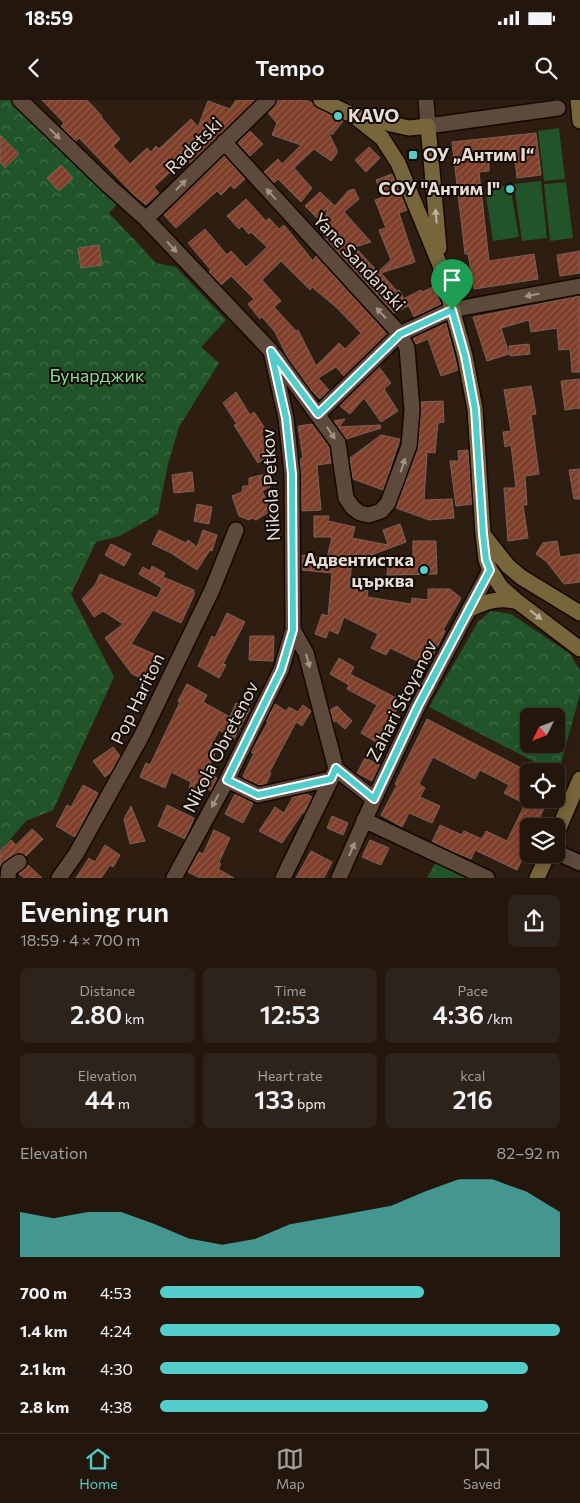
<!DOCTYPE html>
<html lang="en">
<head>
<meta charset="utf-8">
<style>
  body { margin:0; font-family:Commissioner,sans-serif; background:#2e231b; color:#f1f3f6; height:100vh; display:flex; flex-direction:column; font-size:19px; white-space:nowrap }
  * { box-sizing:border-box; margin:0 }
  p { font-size:16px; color:#a29f9d }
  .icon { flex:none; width:28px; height:28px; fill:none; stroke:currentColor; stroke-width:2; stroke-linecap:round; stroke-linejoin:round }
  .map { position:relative; height:778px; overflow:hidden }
  .panel { display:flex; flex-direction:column; background:#22160d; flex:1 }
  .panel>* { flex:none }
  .needle { width:32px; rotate:228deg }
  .fabs { position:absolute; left:520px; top:608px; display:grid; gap:10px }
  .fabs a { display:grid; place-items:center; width:45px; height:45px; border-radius:8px; background:#22160d; box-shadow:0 2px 12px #0003,0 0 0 1px #3f352e; font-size:25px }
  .pin { position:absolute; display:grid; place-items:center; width:42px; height:42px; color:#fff; margin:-51px -21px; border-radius:50% 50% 50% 0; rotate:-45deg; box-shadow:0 0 5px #0007 }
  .pin .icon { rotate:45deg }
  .round { display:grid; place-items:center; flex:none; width:52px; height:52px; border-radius:8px; background:#2e231b }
  .overview { display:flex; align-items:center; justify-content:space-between; height:85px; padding:0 20px }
  h1 { font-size:28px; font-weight:600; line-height:38px }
  .metrics { display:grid; grid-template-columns:repeat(3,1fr); gap:8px; height:85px; padding:5px 20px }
  .metrics div { display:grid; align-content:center; border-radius:8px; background:#2e231b; text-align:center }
  .metrics b { font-size:25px; font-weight:600 }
  .metrics small { font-size:14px; font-weight:400 }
  .metrics p { font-size:14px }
  .chart { height:140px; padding:10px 20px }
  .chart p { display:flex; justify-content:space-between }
  .chart svg { width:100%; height:90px; margin-top:5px; fill:#53cdca; opacity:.7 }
  ul { padding:0 20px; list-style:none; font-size:16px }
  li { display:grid; grid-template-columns:80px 60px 1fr; align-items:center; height:38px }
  li i { height:12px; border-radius:6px; background:#53cdca }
  .status { display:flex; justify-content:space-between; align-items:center; height:35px; padding:0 25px; background:#22160d; direction:ltr }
  .status svg { height:14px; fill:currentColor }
  header { display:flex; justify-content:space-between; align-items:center; height:65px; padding:0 20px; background:#22160d; font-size:22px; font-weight:600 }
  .tabs { display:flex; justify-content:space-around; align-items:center; height:70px; border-top:1px solid #3f352e; background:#22160d; font-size:14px; color:#a29f9d }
  .tabs a { display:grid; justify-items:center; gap:2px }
  .tabs .selected { color:#53cdca }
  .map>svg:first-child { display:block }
  .park { fill:url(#park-crowns); fill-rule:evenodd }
  .pitch { fill:#215529 }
  .building { fill:url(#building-hatch); stroke:#7b625a; fill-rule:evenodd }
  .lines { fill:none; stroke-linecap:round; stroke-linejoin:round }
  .street-casing { stroke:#160700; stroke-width:18 }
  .secondary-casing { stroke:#160700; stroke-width:18 }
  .street { stroke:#5d4a3c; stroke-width:15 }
  .secondary { stroke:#77653c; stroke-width:15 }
  .oneway { fill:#a29388 }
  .oneway2 { fill:#c0b29f }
  .route-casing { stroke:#fff; stroke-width:10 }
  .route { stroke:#53cdca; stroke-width:6 }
  .poi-dot { fill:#53cdca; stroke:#110a05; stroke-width:2 }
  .labels { text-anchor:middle; stroke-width:4; stroke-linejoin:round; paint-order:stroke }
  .poi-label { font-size:18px; font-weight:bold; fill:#e8dcd4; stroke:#110a05; text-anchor:start }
  .street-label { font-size:18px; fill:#e8dcd4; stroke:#110a05 }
  .park-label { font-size:18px; fill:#8ddc95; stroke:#110a05 }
</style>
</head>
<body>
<div class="status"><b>18:59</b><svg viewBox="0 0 49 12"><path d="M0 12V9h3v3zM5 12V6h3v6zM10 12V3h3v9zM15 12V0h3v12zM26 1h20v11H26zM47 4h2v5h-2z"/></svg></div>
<header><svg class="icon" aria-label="back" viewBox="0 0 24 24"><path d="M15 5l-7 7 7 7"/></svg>Tempo<svg class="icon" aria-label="search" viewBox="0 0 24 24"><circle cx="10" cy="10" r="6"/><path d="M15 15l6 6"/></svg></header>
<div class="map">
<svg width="580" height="778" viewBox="0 0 580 778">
  <defs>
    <pattern id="park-crowns" width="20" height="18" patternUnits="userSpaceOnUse" patternTransform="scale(1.25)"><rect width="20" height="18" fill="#215529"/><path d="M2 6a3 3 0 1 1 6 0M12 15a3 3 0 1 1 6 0" fill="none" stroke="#416d47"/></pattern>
    <pattern id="building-hatch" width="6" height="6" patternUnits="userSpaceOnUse" patternTransform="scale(1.25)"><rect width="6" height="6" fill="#803f2a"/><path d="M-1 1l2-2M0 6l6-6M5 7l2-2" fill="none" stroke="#925a48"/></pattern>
  </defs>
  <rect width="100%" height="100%" fill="#2e1e11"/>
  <path class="park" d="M0,0H12L119,102L109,113L156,163L176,167L226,220L201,247L219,263L179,327L168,364L158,414L120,436L96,442L71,494L114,577L53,710L26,721L0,751Z
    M491,511L511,514L570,554L580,571V594L558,674L556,671H552L429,607L478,522ZM556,616V644H529V616Z
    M436,762L471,778H427Z"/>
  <path class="pitch" d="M559,28L565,79L544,81L538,31Z
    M541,81L547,138L522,141L514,84Z
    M566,82L573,138L550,141L544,84Z
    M510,85L519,137L493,141L485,89Z"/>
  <path class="building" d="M42,0H87L102,16L101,17L120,39L113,46L130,64L147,48L151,52L156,46L159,49L191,19L198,27L208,1L230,9L236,0H255L190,63L185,58L154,87L159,93L146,105L135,96L79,38L76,41L61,26L64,23Z
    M277,0H306L312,3L317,8L343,21L332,35L327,30L337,50V53L331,61L314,49L294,68L312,88L301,102L278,79L274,83L264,72L278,59L282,64L301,45L272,35L277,23L268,13L275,6Z
    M250,31L263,44L250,56L238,43Z
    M536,33L541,75L517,78L515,59L489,62V71L479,72L489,161L534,154L538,179L474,189L468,154H465L452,42Z
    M0,35L19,54L5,68L0,62Z
    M369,47L380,58L366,72L355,60Z
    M224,56L245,79L234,89L231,85L221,95L217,91L176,128L164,115Z
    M61,65L73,78L59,91L47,78Z
    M392,74L407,110L399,113L415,162L381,173L397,191L399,190L408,206L394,213L324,137L329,131L323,125L328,108L317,118L305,106L320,92L335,106L348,91L354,89L359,99L344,112L371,142L355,147L378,172L391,160L379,130L386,128L375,100L383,97L376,80Z
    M246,99L266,121L269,118L279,129L284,125L313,161L316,156L387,234L344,276L336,267L318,278L329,290L320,299L311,290L288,258L275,232L262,217L260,219L248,204L254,199L231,176L221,185L209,172L211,170L188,143L205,129L227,155L231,151L246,167L267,147L251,132L249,134L242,126L239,129L227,116ZM281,161L310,190L312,187L337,208L361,233L345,249L339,243L316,266L298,230L296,231L274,207L281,201L262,180Z
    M99,145L102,165L81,168L78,148Z
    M580,151V173L560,176L557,155Z
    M433,187L441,204L414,217L405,198L421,190L422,192Z
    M580,196V272H572L570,249L559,250L557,228L531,232L529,220L501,228L509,254L487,261L473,217Z
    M446,223L458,270L441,276L428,239L416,244L413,238Z
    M529,244L530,254L510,256L509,246Z
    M379,267L391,283L384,289L398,311L381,322L364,298L350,314L340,306Z
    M580,279V308L565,310L561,281Z
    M531,286L536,314L531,315L539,374L525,376L527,405H523L528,438L508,441L504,388H516L511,345L505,347L503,332L511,331L504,290Z
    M236,292L250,315L254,312L266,330L261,333L274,352L258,363L234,325L237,324L223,303Z
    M443,301L444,322L438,323L435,353L426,352L427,354L424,400L452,399L454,418L429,420L396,408L418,349L421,302Z
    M345,319L339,327L380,325L381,328L346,339L334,321Z
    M312,324L329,347L331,363L317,365L321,410L302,411L300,359L303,358L298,326Z
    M381,335L400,339L383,390L353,379L350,358Z
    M468,350L472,404L456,406L450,361H459L458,351Z
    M580,369V399H574L569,370Z
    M192,372L194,391L174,393L172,375Z
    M266,374L270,387L262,391L272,410L256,420L252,418L249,420L239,416L232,396L242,392L243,386H249V378Z
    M197,404L212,407L209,424L194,421Z
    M314,416H329L328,421L355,427L352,438L388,445L383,430L400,424L406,442L355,461H352L349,488L368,491L367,497L411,504L412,498L428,500V489H450L461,498L443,530L445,531L428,566L390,548L386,555L371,548L378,534L344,517L338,534L329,530L326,538L315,534L322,514L328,516L332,473L302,470V455L327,458L332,437H314Z
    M159,430L186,443L188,440L197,447L203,430L217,435L212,451L210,450L197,470L171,453L152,444Z
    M413,441H436L437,474L387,475L388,463L413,464Z
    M557,441L560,457L580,454V482L564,484L546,461L536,454L543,443Z
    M111,444L131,454L124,466L105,455Z
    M152,466L165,473L163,477L194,490V495L181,523L153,510L131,544L161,557L149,582L132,574L105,538L123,524L103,511L94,517L82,499L95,485L100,474L157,498L162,488L139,474L143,467L150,471Z
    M227,513L245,522L223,564L226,565L219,578L198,566L212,536L215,538Z
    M250,536H274L273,561L249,560Z
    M339,558L354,567L350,574L402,601L376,642L361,633L377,605L347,589L349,585L330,574Z
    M187,584L207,595L203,602L230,617L236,603L250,609L234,639L219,630L209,650L215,654L206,672L217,678L211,690L189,688L191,682L171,672L165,688L140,677L146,663L150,665L180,602L178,601Z
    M275,604L286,611L289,607L298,612L303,605L311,611L302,626L296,622L269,673H271L266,684L259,685L244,678L243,676L254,653L251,652L268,622L266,621Z
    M337,606L352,621L345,629L336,621L334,622L330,610Z
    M427,619L529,672V699H548L536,726H529V744L517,770L475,750L471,759L432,742L440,725L462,735L464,731L482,739L486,731L507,741L525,704L504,693L509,685L480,670L475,679L433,657L419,684L425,688L420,697L440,706L432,723L409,713L402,727L381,715L397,685L395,684Z
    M113,647L120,656L111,672L105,677L93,661Z
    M365,658L380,665L372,681L357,673Z
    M83,685L98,693L75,737L56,726L67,705L71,707Z
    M235,694L253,703L243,723L225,714Z
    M307,694L312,697L304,713L303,712L282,743L259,731L275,707L284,713L293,697Z
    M167,705L194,718L185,739L158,726Z
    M131,706L145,741L130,744L124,719Z
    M332,716L348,723L343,735L327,728Z
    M32,729L43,739L26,756L19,753L14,754L3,762L0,767V751L11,740L16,745Z
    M214,730L230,738L219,762L221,764L218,769L234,778H200L188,772L199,752L203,754Z
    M370,740L389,748L381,765L362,757Z
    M105,745L120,755L113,767L110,765L101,778H76L89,758L95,762Z
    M311,751L332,762L324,778H296Z
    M28,765L42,778H24L19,774Z"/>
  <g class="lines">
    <defs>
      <path id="street" d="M20,0L109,86L146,119L271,251L286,318L292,374L293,530L306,553L336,669L374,699
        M426,0L428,26L558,8
        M224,42L400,234L407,248L412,310L409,346L388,403L381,411L369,415L360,413L353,408L346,398L338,343L275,256
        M146,119L268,0
        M318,314L400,234L451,210L580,186
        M227,680L258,695L331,679
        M364,720L487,778
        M556,752L580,763
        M8,778L9,769L19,762
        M59,778L76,754L141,637L212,490L236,430
        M174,778L227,680L281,570L293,530
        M283,778L336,669
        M339,778L374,699L418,606L490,470"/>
      <path id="secondary" d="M321,0L354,16L409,28L428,26L439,148
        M578,0L580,21
        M354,16L382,38L398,63L440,165L465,256L475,309L483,434L486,460L490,470L501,487L518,502L580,549
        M485,437L508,466L521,477L580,513
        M470,509C487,501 500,497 518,502
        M556,735L580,679
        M537,778L548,754"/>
    </defs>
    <use href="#street" class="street-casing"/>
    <use href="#secondary" class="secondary-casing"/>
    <use href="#street" class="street"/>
    <use href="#secondary" class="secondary"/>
  </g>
  <defs><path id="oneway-solid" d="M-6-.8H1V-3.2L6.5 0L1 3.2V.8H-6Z" transform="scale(1.25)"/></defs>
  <g class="oneway">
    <use href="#oneway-solid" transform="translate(55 34) rotate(44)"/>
    <use href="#oneway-solid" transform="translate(181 85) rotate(-45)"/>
    <use href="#oneway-solid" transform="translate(271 94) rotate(-132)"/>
    <use href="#oneway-solid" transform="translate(172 147) rotate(47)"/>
    <use href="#oneway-solid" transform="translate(532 195) rotate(170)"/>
    <use href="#oneway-solid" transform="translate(381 213) rotate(-133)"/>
    <use href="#oneway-solid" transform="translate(331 333) rotate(56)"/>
    <use href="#oneway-solid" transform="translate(403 365) rotate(-72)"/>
    <use href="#oneway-solid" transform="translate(308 561) rotate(75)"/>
    <use href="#oneway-solid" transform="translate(215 701) rotate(118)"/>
    <use href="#oneway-solid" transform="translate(352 749) rotate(-67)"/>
  </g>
  <g class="oneway2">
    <use href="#oneway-solid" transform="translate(436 116) rotate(-95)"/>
    <use href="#oneway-solid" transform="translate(536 515) rotate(38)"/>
  </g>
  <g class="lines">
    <defs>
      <path id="route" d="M452,210L465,256L475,309L483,434L486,460L490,470L418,606L374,699L336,668L331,679L258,695L227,680L281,570L293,530L292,374L286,318L271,251L318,314L400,234Z"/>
    </defs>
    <use href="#route" class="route-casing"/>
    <use href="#route" class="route"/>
  </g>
  <g class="poi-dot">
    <circle cx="338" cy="16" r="5"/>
    <rect x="408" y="50" width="10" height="10" rx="2.5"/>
    <circle cx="510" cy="89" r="5"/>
    <circle cx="424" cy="470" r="5"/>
  </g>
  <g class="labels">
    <g class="poi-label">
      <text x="348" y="22">KAVO</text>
      <text x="423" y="61">ОУ „Антим I“</text>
      <text x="500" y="95" text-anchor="end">СОУ "Антим I"</text>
      <text x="414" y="466" text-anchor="end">Адвентистка<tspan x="414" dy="21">църква</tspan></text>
    </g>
    <g class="street-label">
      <text transform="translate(194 46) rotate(-45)" y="6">Radetski</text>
      <text transform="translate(359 162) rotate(47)" y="6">Yane Sandanski</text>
      <text transform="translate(271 385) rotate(-93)" y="6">Nikola Petkov</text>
      <text transform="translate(138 599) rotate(-64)" y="6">Pop Hariton</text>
      <text transform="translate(402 601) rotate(-63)" y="6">Zahari Stoyanov</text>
      <text transform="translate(221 647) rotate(-63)" y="6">Nikola Obretenov</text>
    </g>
    <g class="park-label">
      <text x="97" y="282">Бунарджик</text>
    </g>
  </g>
</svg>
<div class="fabs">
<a><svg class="needle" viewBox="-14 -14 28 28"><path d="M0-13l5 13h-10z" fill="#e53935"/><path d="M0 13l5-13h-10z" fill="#a29f9d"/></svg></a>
<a><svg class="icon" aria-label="locate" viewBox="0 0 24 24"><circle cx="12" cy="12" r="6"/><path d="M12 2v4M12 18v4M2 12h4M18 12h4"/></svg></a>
<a><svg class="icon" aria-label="layers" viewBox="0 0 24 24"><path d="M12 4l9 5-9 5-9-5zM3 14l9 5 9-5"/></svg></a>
</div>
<div class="pin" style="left:452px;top:210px;background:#1e9e55"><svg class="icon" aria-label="arrive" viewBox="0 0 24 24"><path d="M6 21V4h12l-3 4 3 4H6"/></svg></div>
</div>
<section class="panel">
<div class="overview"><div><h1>Evening run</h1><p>18:59 · 4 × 700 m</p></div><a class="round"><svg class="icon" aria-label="share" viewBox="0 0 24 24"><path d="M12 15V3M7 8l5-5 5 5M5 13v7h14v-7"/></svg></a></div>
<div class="metrics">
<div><p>Distance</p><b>2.80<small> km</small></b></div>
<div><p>Time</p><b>12:53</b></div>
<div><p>Pace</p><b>4:36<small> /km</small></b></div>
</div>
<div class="metrics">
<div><p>Elevation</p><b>44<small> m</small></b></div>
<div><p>Heart rate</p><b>133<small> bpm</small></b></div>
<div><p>kcal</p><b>216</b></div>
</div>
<div class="chart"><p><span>Elevation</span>82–92 m</p>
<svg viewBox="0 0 160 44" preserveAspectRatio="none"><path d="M0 44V22L10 25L20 22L30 22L40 28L50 35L60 38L70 35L80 28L90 25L100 22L110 19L120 12L130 6L140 6L150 12L160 22V44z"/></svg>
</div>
<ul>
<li><b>700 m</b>4:53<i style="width:66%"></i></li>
<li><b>1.4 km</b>4:24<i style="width:100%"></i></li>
<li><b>2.1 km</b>4:30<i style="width:92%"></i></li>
<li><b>2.8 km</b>4:38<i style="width:82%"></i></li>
</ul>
</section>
<nav class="tabs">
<a class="selected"><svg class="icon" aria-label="home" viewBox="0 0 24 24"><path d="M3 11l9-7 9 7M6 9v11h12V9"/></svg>Home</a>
<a><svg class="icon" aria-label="map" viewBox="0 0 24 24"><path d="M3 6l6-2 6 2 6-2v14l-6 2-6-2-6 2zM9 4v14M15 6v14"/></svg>Map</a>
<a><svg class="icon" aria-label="saved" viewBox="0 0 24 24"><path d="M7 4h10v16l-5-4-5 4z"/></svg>Saved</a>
</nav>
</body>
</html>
